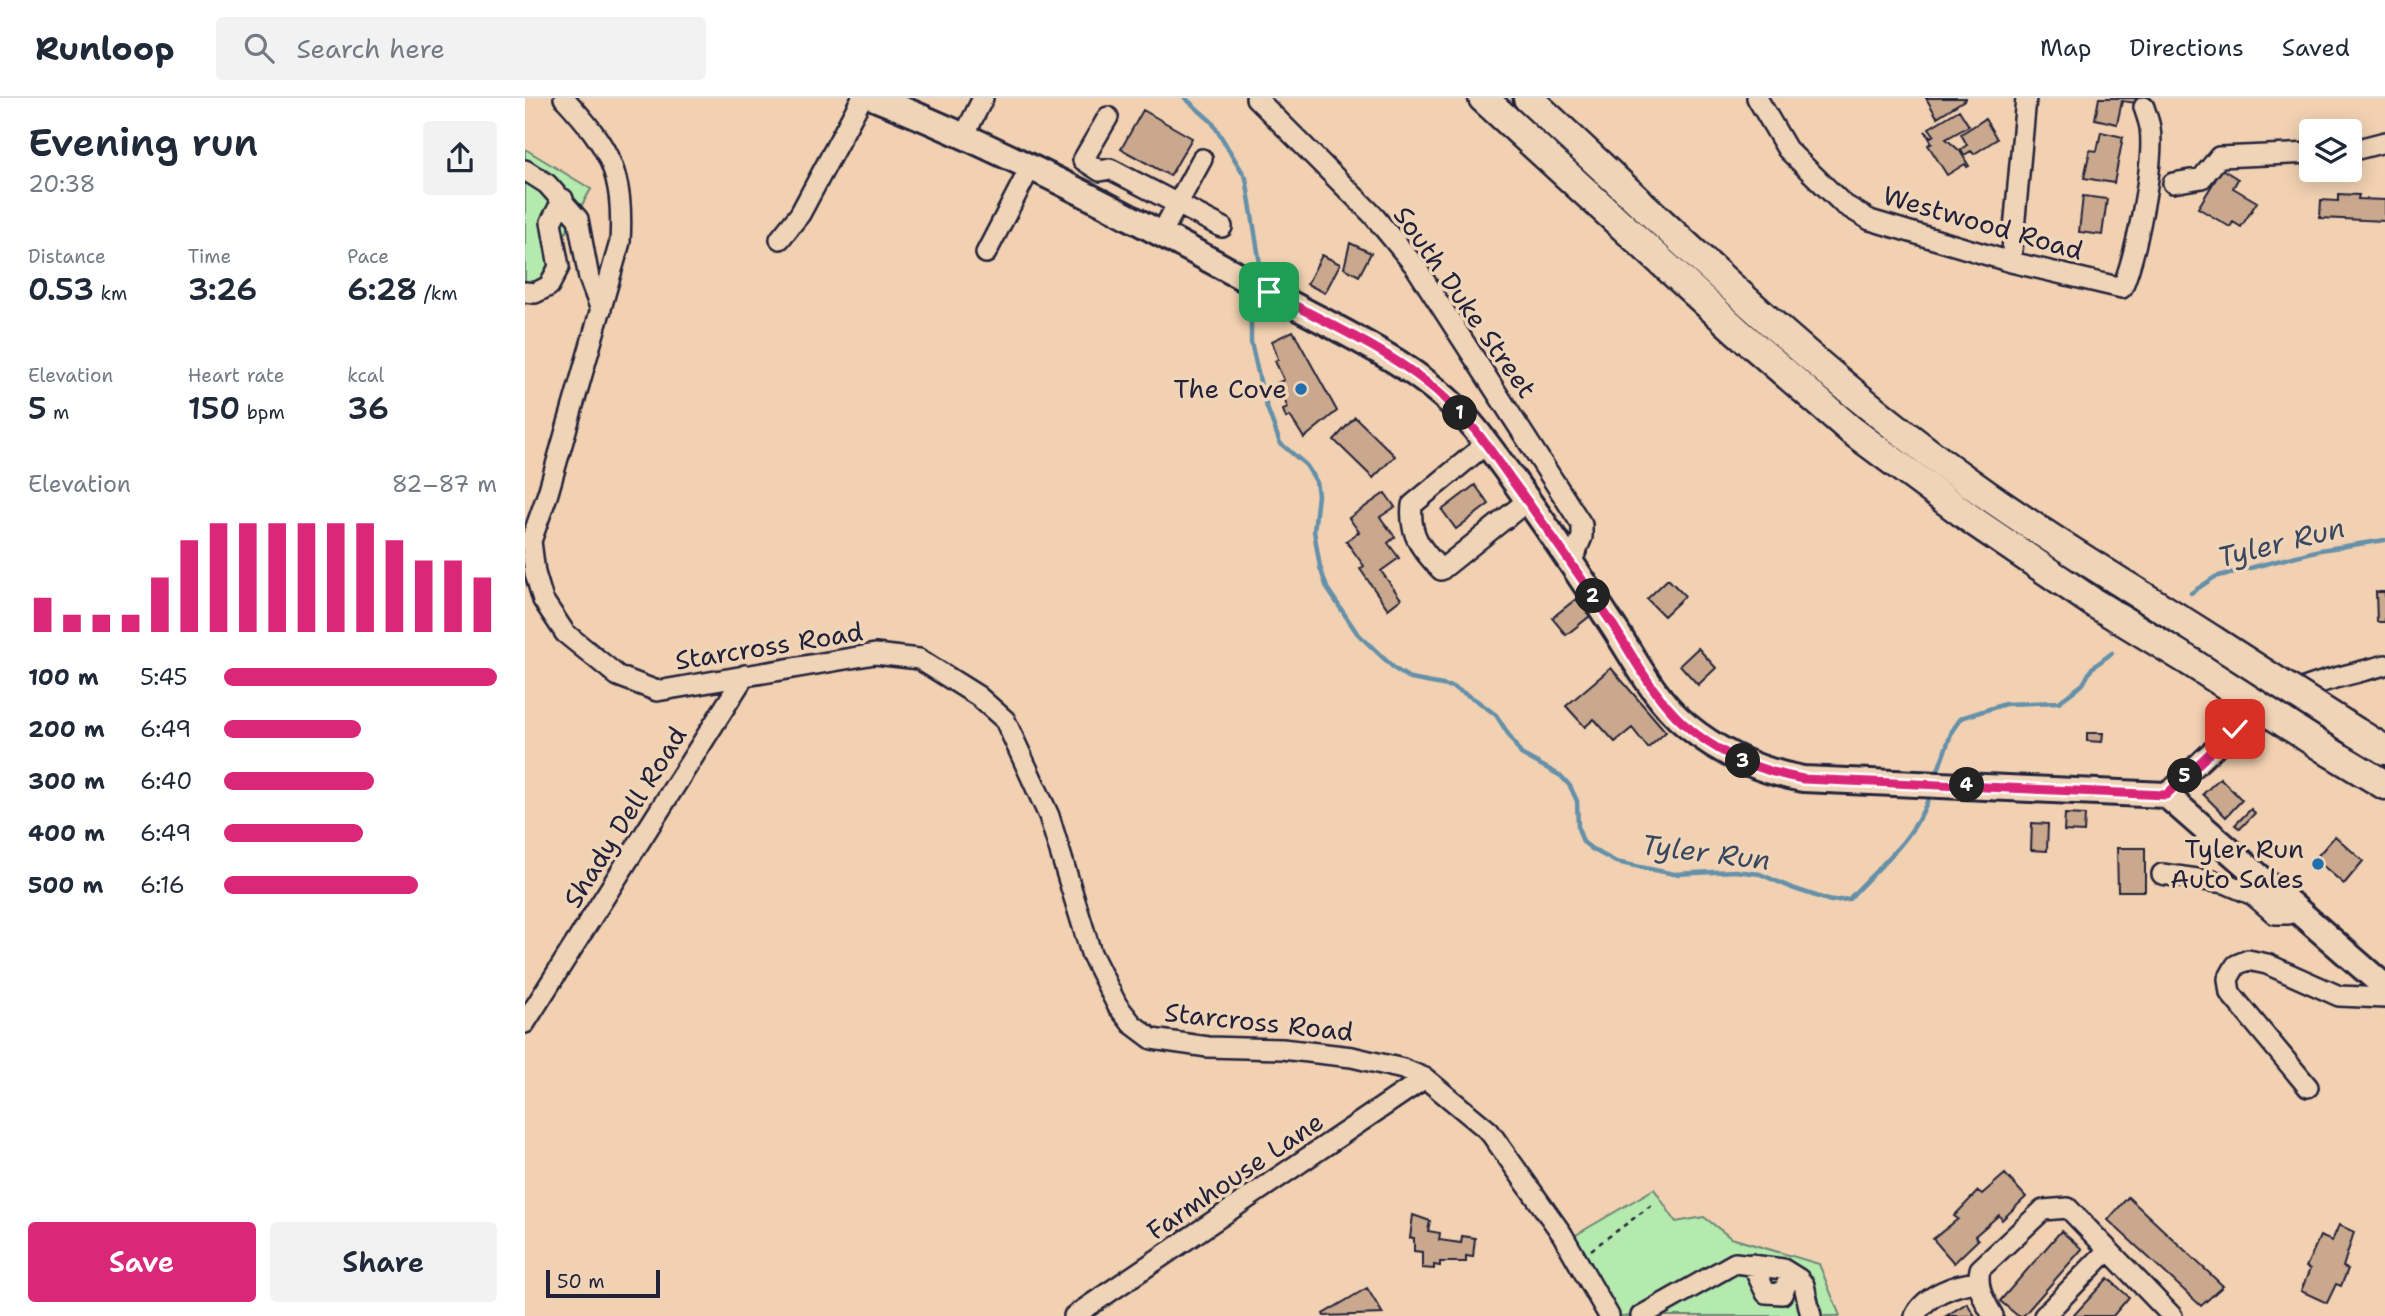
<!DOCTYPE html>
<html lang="en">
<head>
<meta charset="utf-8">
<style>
  body { margin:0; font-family:"Shantell Sans",sans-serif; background:#f2f2f3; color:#1f2937; height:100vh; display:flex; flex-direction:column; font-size:26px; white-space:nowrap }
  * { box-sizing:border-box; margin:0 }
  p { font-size:23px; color:#747a83 }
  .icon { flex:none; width:38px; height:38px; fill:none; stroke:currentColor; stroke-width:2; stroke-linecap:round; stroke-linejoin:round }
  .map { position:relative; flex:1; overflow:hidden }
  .details { display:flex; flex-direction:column; background:#fff; width:525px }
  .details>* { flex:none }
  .fabs { position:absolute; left:1774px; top:21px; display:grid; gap:14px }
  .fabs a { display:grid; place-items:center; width:63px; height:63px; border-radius:7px; background:#fff; box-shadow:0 4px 18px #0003; font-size:35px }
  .scale { position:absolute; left:21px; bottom:18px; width:114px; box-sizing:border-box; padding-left:7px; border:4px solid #22223b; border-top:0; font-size:19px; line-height:24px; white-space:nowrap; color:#22223b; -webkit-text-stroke:5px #f0d4b7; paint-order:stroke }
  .pin { position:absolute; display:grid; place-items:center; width:60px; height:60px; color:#fff; margin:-30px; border-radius:14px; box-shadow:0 4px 10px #0006 }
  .km { position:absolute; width:35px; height:35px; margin:-18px; border-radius:50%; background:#222; color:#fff; font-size:19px; line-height:35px; text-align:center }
  .round { display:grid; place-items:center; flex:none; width:74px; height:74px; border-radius:7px; background:#f2f2f3 }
  .head { display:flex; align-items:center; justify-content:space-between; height:119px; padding:0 28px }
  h1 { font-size:38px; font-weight:600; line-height:52px }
  .stats { display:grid; grid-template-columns:repeat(3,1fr); gap:10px; height:119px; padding:7px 28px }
  .stats div { display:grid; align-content:center }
  .stats b { font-size:30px; font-weight:600 }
  .stats small { font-size:19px; font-weight:400 }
  .stats p { font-size:19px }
  .chart { height:196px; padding:14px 28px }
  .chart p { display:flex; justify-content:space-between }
  .chart svg { width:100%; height:126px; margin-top:7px; stroke:#db2777; stroke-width:6 }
  .action { display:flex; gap:14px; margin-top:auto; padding:14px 28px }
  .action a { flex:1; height:80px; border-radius:7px; background:#db2777; color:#fff; font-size:28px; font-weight:600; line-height:80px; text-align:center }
  .action a+a { background:#f2f2f3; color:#1f2937 }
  ul { padding:0 28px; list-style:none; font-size:23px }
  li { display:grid; grid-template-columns:112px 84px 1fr; align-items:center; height:52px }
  li i { height:18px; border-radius:9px; background:#db2777 }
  header { display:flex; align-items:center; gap:42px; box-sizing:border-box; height:98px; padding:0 35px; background:#fff; border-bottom:2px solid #e0e1e3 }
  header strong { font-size:33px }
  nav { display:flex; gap:38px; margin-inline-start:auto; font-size:24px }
  .search { width:490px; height:63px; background:#f2f2f3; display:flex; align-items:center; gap:18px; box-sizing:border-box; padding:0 24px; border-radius:7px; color:#747a83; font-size:26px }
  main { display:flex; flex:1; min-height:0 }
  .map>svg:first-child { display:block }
  .green { fill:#b4eaad; stroke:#6b8674; stroke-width:2 }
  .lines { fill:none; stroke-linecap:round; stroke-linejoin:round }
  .stream { stroke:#6590a9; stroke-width:4.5 }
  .building { fill:#c9a88d; stroke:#22223b; stroke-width:2 }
  .minor-casing { stroke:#22223b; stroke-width:24 }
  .major-casing { stroke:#22223b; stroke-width:30 }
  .highway-casing { stroke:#22223b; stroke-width:33 }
  .path { stroke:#22223b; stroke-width:2.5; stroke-dasharray:5 5; stroke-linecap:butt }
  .minor { stroke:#f0d4b7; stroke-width:19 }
  .major { stroke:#f0d4b7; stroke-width:24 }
  .highway { stroke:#f0d4b7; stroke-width:28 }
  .highway-bridge-casing { stroke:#22223b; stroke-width:33; stroke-linecap:butt }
  .highway-bridge { stroke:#f0d4b7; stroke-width:28 }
  .route-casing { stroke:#fff; stroke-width:14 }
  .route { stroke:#db2777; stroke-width:9 }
  .poi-dot { fill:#1f6fb2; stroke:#f0d4b7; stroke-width:2.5 }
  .labels { text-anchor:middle; stroke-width:7; stroke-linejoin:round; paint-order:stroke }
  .street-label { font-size:26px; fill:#22223b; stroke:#f0d4b7 }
  .poi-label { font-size:26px; fill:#22223b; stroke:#f0d4b7; text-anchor:end }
  .water-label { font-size:28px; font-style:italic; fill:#384760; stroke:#f0d4b7 }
</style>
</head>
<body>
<header>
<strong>Runloop</strong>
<div class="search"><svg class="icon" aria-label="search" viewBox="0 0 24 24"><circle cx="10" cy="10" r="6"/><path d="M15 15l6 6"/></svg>Search here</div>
<nav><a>Map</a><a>Directions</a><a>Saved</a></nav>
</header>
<main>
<section class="details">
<div class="head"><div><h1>Evening run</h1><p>20:38</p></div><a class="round"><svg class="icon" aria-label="share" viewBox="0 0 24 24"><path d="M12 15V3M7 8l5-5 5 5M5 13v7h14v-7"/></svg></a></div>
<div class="stats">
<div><p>Distance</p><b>0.53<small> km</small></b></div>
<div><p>Time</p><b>3:26</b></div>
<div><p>Pace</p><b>6:28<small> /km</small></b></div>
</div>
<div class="stats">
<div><p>Elevation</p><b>5<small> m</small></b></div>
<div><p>Heart rate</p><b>150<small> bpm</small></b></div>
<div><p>kcal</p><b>36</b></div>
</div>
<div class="chart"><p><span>Elevation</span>82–87 m</p>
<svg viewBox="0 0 160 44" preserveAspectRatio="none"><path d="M5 44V32M15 44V38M25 44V38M35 44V38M45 44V25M55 44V12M65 44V6M75 44V6M85 44V6M95 44V6M105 44V6M115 44V6M125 44V12M135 44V19M145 44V19M155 44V25"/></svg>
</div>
<ul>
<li><b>100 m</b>5:45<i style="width:100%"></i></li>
<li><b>200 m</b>6:49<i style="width:50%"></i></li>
<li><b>300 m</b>6:40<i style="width:55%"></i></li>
<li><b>400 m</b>6:49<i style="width:51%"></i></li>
<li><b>500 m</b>6:16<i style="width:71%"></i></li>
</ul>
<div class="action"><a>Save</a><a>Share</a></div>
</section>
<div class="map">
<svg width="1860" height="1218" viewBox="0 0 1860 1218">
  <rect width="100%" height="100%" fill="#f1d1b1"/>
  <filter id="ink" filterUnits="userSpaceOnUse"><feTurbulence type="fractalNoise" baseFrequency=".0143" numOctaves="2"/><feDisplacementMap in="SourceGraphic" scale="14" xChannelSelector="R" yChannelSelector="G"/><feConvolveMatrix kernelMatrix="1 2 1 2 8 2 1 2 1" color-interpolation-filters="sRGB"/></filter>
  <g filter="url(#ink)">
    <path class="green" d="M0,51L66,91L0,206Z
      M1129,1091L1151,1124L1179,1119L1206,1140L1294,1166L1315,1218H1090L1044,1141Z"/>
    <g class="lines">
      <path class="stream" d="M660,0L687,24L721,80L735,166L733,178
        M731,197L726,220V244L739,301L755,345L781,367L791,383L793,397L789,433L795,469L802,490L832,535L870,571L886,581L928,589L951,602L971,617L996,656L1036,678L1045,688L1052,703L1053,730L1058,744L1067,751L1091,764L1149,776L1210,773L1235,776L1267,790L1306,803L1324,801C1354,768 1391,740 1405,696
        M1666,495L1690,479L1795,452L1860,442
        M1411,678L1427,633L1436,620L1480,606L1534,604L1558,586L1567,570L1587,555"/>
    </g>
    <path class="building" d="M1401,0H1441V1L1412,19Z
      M1574,0H1612L1611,5L1597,3L1592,26L1570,21Z
      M618,12L667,40L645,78L596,51Z
      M1434,12L1444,28L1421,41L1435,53L1444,68L1442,69L1440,66L1422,77L1403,47L1407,45L1400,33L1406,39L1409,37L1404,30Z
      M1460,21L1472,41L1449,56L1446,53L1439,57L1436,51L1442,47L1436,36Z
      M1576,34L1598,39L1589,85L1559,80L1565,52L1572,53Z
      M1697,71L1713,81L1708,90L1732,104L1716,129L1708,124L1705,129L1673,110Z
      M1813,96L1834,97L1833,101L1860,102V123L1795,120L1796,102L1813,103Z
      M1558,98L1582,101L1577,137L1554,134Z
      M825,145L846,155L834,178L819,170Z
      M797,157L815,166L800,195L782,186Z
      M768,233L812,313L779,340L765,318L761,320L758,312L763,310L752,285L759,282L750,263L753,261L747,243Z
      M830,319L870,358L848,380L809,342Z
      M950,387L964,406L931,431L917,412Z
      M860,395L870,409L855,419L870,439L863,445L874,460L856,473L876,501L863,511L835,471L839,468L821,443L834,434L824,420Z
      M1143,481L1160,498L1139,518L1122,501Z
      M1851,494H1860V524H1852Z
      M1051,501L1065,518L1041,537L1027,520Z
      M1173,550L1191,570L1173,587L1155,567Z
      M1086,570L1141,634L1123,650L1107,630L1090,644L1069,621L1060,629L1041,608Z
      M1562,635H1578L1577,644L1562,643Z
      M1695,680L1717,702L1701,719L1678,696Z
      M1726,711L1730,715L1715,731L1710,727Z
      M1540,716L1560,717L1559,734L1539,733Z
      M1507,725L1523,726L1522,753L1506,752Z
      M1810,738L1838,763L1819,786L1790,761Z
      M1592,750H1620V793H1593Z
      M1480,1076L1501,1099L1477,1122L1474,1117L1450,1138L1453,1142L1429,1165L1408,1141L1433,1121L1429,1118L1453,1093L1457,1096Z
      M1603,1099L1698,1188L1676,1208L1583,1122Z
      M888,1117L905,1123L903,1133L915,1135L914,1142L936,1145L937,1138L950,1140L948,1159L941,1158V1164H915V1168L909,1167V1171L897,1170V1154L889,1153V1140H885Z
      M1814,1127L1829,1134L1818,1169L1823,1171L1816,1188L1811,1186L1802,1205L1776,1193L1785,1171L1781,1169L1795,1138L1807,1143Z
      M1536,1133L1557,1151L1498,1218H1493L1475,1203Z
      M1583,1180L1604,1199L1588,1218H1548Z
      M842,1190L858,1216L799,1218L798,1216Z
      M1442,1205L1450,1218H1421Z"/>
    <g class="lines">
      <defs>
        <path id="minor" d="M39,0C85,50 99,75 95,144L23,395L6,443L10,475L18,502L40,535L93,578L132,593L350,556L394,561L453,598L480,622L524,718L566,855L592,907L607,926L627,941L683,949L757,951L827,959L878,971L900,980L964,1033L1037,1136L1084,1218
          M731,0L848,117L890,168L1057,427V439L1046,465
          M1232,0L1262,51L1318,106L1345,122L1486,164L1597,190C1611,158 1630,64 1625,30C1624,23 1621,16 1619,9
          M583,19L558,62L575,73L585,71L697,129
          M440,36L458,0
          M1825,53L1860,44
          M0,72L22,86L53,121L64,180L76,212
          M1648,85L1677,80L1694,59L1787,55
          M636,136L677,61
          M255,141L275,116L337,0
          M461,155L505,70
          M1486,164L1501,0
          M0,194L10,195L24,188L34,169L26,124L38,101
          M961,346L887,407C884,437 896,451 916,472L1002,403
          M1641,697C1683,656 1722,615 1777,591C1803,580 1833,575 1860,567
          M1637,776L1700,785L1728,797L1750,816H1763L1772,810
          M0,925L220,577
          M1783,989L1705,895L1703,881L1711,867L1723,862L1742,866L1814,898L1860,900
          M1227,1166L1241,1195L1257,1196L1266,1176
          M549,1218L900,980
          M1116,1218L1210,1165L1258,1171L1274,1181L1279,1187L1286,1218
          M1390,1218C1400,1197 1431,1186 1453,1184
          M1468,1218C1459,1202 1451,1190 1455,1171L1518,1112L1543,1110L1647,1218
          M1519,1218L1583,1152"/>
        <path id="major" d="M350,0C490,56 623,128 755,200C822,237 902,270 951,332C998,392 1042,458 1084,522C1107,556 1128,600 1161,627C1196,656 1234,673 1278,681L1641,697L1860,889"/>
        <path id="highway" d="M958,0L1212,233L1326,332L1450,424L1569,505L1664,563
          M1003,0C1146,132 1286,272 1445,385C1524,442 1608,491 1689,543
          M1831,634L1860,652
          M1805,654L1860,687"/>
      </defs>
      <use href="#minor" class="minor-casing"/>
      <use href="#major" class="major-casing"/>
      <use href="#highway" class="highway-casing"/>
      <path class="path" d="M1066,1152L1128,1106"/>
      <use href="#minor" class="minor"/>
      <use href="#major" class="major"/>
      <use href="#highway" class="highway"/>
      <defs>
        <path id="highway-bridge" d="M1689,543L1831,634
          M1664,563L1805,654"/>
      </defs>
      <use href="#highway-bridge" class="highway-bridge-casing"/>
      <use href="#highway-bridge" class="highway-bridge"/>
    </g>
  </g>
  <g class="lines" filter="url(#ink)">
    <defs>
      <path id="route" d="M744,194C807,228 882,259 932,312C956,336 974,365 994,392C1026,436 1057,481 1088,527C1109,560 1129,599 1159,626C1193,656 1234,673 1278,681L1641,697L1710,631"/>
    </defs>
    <use href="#route" class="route-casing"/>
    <use href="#route" class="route"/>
  </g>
  <g class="poi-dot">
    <circle cx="776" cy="291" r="7"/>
    <circle cx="1793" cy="766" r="7"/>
  </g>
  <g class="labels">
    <g class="street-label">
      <text transform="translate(1458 125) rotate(16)" y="9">Westwood Road</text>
      <text transform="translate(940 204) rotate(55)" y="9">South Duke Street</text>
      <text transform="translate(244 548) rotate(-9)" y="9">Starcross Road</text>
      <text transform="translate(100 719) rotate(-58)" y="9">Shady Dell Road</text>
      <text transform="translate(734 924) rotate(6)" y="9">Starcross Road</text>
      <text transform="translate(710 1078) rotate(-34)" y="9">Farmhouse Lane</text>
    </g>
    <g class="poi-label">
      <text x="762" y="300">The Cove</text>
      <text x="1779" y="760">Tyler Run<tspan x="1779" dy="30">Auto Sales</tspan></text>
    </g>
    <g class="water-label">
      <text transform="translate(1756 444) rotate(-14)" y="10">Tyler Run</text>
      <text transform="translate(1181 754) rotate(7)" y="10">Tyler Run</text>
    </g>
  </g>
</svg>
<div class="fabs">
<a><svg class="icon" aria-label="layers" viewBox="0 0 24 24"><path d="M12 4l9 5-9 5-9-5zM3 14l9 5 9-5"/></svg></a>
</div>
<div class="scale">50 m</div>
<div class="pin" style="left:744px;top:194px;background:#1e9e55"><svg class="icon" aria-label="arrive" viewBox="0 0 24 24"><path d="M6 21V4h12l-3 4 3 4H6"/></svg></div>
<div class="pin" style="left:1710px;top:631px;background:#d93025"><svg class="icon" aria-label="check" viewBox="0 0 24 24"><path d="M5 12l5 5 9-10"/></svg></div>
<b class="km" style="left:935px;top:315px">1</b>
<b class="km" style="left:1068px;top:498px">2</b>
<b class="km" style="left:1218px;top:663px">3</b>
<b class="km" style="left:1442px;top:687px">4</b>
<b class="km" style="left:1660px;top:678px">5</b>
</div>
</main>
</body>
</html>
